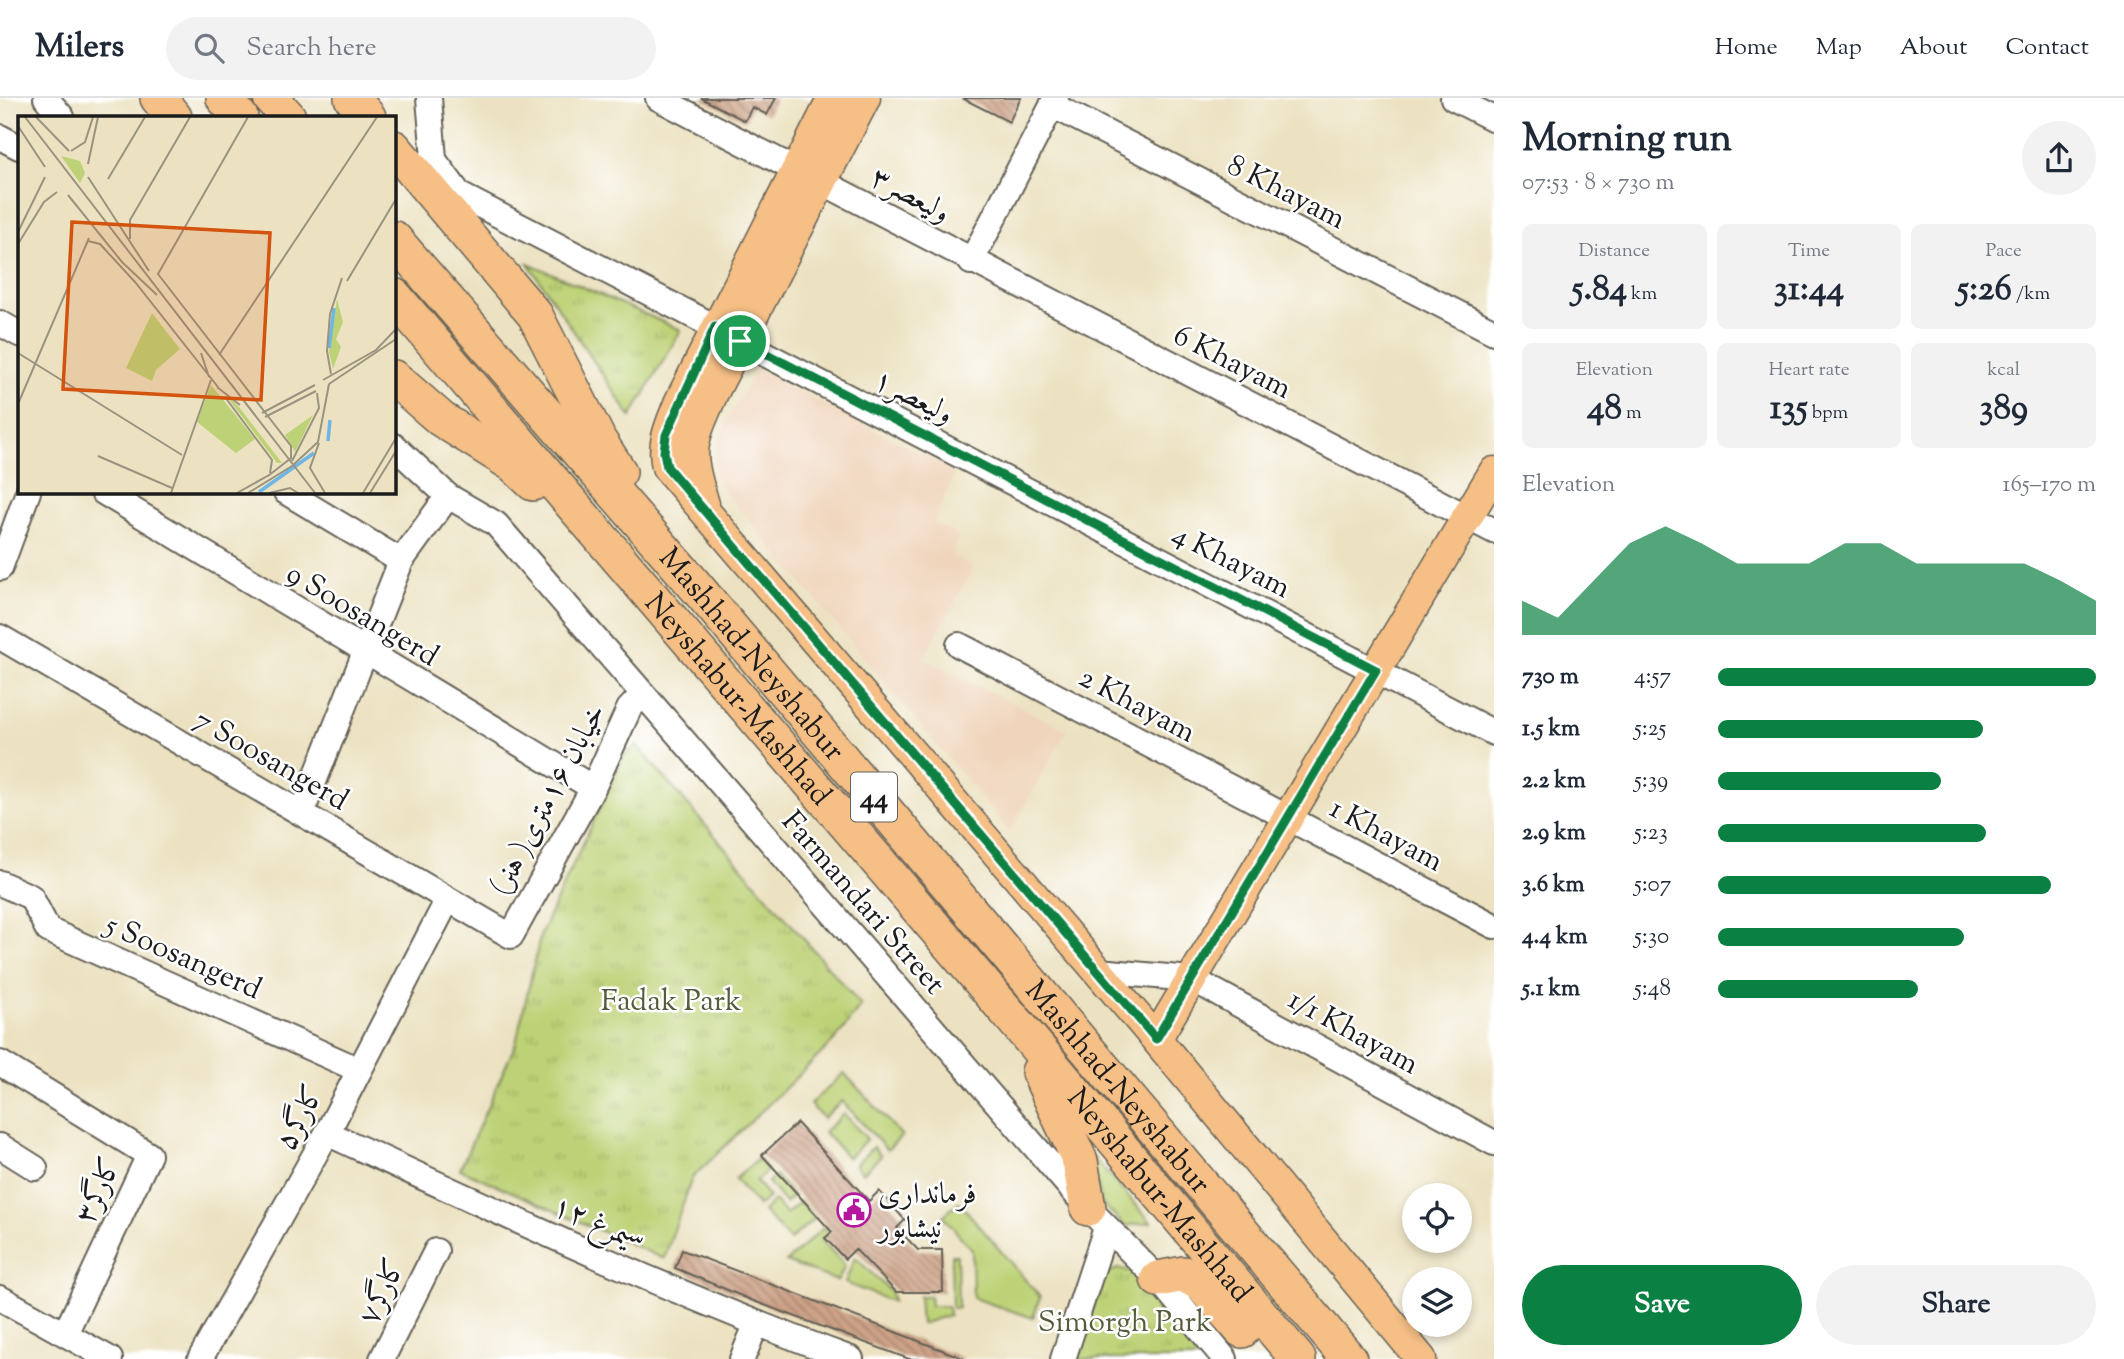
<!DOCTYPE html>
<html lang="en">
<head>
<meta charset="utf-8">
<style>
  body { margin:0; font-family:"Sorts Mill Goudy",Amiri,serif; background:#f2f2f3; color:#1f2937; height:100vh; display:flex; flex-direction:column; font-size:26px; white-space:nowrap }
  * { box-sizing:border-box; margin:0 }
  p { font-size:23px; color:#747a83 }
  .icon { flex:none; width:38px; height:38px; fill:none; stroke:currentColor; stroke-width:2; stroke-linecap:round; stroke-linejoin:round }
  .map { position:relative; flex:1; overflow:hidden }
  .sheet { display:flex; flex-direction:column; background:#fff; width:630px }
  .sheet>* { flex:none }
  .buttons { position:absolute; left:1402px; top:1085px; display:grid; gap:14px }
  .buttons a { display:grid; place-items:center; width:70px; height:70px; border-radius:50%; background:#fff; box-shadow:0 4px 10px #0003; font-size:35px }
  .pin { position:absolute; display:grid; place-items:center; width:60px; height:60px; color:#fff; margin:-30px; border:4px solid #fff; border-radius:50%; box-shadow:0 2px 7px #0007 }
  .round { display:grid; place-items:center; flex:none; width:74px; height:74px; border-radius:37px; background:#f2f2f3 }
  .headline { display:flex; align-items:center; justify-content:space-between; height:119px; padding:0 28px }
  h1 { font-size:38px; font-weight:700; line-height:52px }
  .stats { display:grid; grid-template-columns:repeat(3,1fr); gap:10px; height:119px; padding:7px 28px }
  .stats div { display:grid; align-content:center; border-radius:10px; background:#f2f2f3; text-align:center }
  .stats b { font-size:35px; font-weight:700 }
  .stats small { font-size:19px; font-weight:400 }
  .stats p { font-size:19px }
  .chart { height:196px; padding:14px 28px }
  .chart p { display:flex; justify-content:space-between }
  .chart svg { width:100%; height:126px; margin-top:7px; fill:#0b8043; opacity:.7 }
  .button { display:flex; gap:14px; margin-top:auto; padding:14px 28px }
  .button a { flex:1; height:80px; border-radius:42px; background:#0b8043; color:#fff; font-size:28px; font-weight:700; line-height:80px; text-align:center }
  .button a+a { background:#f2f2f3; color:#1f2937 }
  ul { padding:0 28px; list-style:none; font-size:23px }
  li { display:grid; grid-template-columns:112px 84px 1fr; align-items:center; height:52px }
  li i { height:18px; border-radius:9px; background:#0b8043 }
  header { display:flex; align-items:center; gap:42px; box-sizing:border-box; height:98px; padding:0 35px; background:#fff; border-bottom:2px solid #e0e1e3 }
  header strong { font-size:33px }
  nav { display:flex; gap:38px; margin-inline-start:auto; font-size:24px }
  .search { width:490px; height:63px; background:#f2f2f3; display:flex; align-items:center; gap:18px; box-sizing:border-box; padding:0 24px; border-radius:38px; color:#747a83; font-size:26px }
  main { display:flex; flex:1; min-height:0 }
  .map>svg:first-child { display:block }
  .built { fill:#f0d5bc }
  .grass { fill:#bdd276; stroke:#6c7749; stroke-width:2 }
  .park { fill:url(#park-tufts); stroke:#6c7749; stroke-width:2 }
  .building { fill:url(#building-back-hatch) }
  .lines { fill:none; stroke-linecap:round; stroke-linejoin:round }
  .minor-casing { stroke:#656156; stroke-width:28 }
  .major-casing { stroke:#656156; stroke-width:33 }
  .highway-casing { stroke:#656156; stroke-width:38 }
  .minor { stroke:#fff; stroke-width:24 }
  .major { stroke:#f5bf86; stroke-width:30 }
  .highway { stroke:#f5bf86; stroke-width:35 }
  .route-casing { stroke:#fff; stroke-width:14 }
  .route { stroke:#0b8043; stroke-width:9 }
  .labels { text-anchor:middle; stroke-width:5; stroke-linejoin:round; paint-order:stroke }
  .shield { fill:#fff; stroke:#606060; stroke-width:2 }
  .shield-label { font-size:28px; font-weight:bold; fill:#1c1c1c }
  .street-label { font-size:30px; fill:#1c1c1c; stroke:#fff }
  .park-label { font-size:30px; fill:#545c3c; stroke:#fff }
  .poi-label { font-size:30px; fill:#1c1c1c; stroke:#fff; text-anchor:start }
  .inset-river { fill:none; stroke:#6eb6e5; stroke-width:3.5 }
  .inset-road { fill:none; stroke:#99937f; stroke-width:2 }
  .view { fill:#d4530e; fill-opacity:0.15; stroke:#d4530e; stroke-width:3.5 }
  .inset-edge { fill:none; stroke:#1c1c1c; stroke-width:3.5 }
</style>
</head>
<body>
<header>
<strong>Milers</strong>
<div class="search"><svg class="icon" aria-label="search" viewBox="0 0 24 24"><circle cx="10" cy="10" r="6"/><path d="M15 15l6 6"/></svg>Search here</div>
<nav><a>Home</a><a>Map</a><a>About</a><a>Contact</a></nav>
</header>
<main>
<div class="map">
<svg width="1494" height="1261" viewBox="0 0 1494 1261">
  <defs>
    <pattern id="park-tufts" width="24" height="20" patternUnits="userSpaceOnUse" patternTransform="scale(1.75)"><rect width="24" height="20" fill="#bdd276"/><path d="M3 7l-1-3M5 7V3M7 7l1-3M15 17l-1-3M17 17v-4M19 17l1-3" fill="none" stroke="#a2b466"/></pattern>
    <pattern id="building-back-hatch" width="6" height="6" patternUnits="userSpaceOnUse" patternTransform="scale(1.75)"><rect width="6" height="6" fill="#cea388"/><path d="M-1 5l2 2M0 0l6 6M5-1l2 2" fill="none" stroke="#a6846e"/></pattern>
  </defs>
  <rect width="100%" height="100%" fill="#fff"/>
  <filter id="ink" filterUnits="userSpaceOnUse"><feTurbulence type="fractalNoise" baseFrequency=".0143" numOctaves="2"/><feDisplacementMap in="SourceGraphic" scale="14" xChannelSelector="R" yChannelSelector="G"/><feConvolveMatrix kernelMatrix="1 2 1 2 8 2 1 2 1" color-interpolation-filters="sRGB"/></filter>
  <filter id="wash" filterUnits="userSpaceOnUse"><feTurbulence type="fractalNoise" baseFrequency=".00686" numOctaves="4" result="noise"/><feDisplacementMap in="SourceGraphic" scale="28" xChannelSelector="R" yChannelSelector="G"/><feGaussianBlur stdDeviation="1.57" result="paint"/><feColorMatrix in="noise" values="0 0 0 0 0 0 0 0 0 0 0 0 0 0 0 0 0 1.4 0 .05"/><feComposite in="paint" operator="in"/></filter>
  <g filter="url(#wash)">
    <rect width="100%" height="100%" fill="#ece2c1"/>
    <path class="built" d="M756,271L956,374L933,424L959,439L952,457L974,469L923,561L1067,632L1010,734L721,389L715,374L716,352L722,333Z"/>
    <path class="grass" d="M844,975L902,1038L887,1052L842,1003L823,1020L810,1006Z
      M844,1016L867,1041L848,1060L824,1034Z
      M873,1049L881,1058L863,1075L855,1067Z
      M1091,1057L1151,1124L1125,1128L1102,1106Z
      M758,1061L768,1072L756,1083L769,1099L758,1108L735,1081Z
      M775,1078L793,1098L785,1105L768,1084Z
      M774,1103L786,1116L800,1104L815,1120L790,1142L763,1113Z
      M959,1104L1040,1199L1033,1220L973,1200L972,1152L943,1118Z
      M824,1129L829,1134L821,1142L845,1167L838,1183L786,1164Z
      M951,1157H957L958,1210H952Z
      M855,1159L891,1194L893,1204L845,1185Z
      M919,1198H930L931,1208H948L949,1217L921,1226Z"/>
    <path class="park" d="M528,165L681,232L631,319Z
      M637,648L861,907L836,941L692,1080L664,1161L460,1071L516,945L541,835L624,658Z
      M1118,1171L1131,1174L1140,1182L1207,1261H1075L1104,1175Z"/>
    <g id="blocks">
      <path class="building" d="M701,0H776L767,17L752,9L745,23Z
        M962,0H1021L1009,24Z
        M797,1025L869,1103L879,1093L905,1122L897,1130L918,1152H942L943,1194H896L855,1151L845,1161L825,1140L832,1134L762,1057Z
        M682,1152L963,1260V1261H909L751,1202L675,1170Z"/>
    </g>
  </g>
  <g filter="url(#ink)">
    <use href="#blocks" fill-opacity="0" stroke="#656156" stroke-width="2"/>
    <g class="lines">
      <defs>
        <path id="minor" d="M46,0L62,19
          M429,0L435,73
          M658,0L796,72
          M1453,0L1494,21
          M1052,7L1494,234
          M0,39L19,49
          M432,59L460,97L715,229
          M822,84L1494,433
          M971,164L1056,0
          M0,225L19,236
          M740,243L1494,635
          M394,348L448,398L496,426L1088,1110L1158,1181L1225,1261
          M103,394L593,690
          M286,394L401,463
          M0,470L28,394
          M0,539L511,838L593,690L629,611L643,596
          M959,547L1494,828
          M302,714L401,463L448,398
          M0,785L31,799L48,832L359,972
          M1098,873L1192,881L1494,1045
          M0,965L149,1057L65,1236
          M327,1035C500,1115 672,1196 851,1261
          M0,1048L35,1070
          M0,1200L110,1261
          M200,1261L327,1035L447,803
          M382,1261L436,1153
          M742,1261L756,1227
          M1063,1261L1106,1130"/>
        <path id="major" d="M833,0L680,303C671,326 661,344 667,369L1156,941L1421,1261
          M704,406C687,351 690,347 713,295L865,0
          M1156,941L1494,374"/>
        <g id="highway">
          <path d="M158,0L174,19"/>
          <path d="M224,0L240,19"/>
          <path d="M271,0L288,19"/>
          <path d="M352,0L368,19"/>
          <path d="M394,50L535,217L599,343L619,374"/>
          <path id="s1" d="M394,141L692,484L1349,1261"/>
          <path id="s2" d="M394,198L1020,929L1298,1261"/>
          <path d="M394,280L441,321L514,367L533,385"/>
          <path d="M1039,974L1080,1063L1088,1110"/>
          <path d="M1158,1181L1184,1176L1201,1186L1242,1232"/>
        </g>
      </defs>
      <use href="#minor" class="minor-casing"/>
      <use href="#major" class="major-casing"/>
      <use href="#highway" class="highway-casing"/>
      <use href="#minor" class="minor"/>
      <use href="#major" class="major"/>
      <use href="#highway" class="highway"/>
    </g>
  </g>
  <g class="lines" filter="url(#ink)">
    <defs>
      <path id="route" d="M715,229L1376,572L1156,941L667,369L664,354L666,337Z"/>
    </defs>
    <use href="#route" class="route-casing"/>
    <use href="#route" class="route"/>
  </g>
  <defs>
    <symbol id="civic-ring" viewBox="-11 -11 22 22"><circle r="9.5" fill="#fff" stroke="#b5179e" stroke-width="1.5"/><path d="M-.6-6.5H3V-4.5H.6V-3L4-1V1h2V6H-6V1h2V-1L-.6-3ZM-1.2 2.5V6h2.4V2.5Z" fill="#b5179e"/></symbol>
  </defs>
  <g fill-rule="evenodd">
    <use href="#civic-ring" x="835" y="1093" width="38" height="38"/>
  </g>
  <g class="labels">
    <rect class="shield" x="851" y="674.5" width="46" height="49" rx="5"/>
    <g class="shield-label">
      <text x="874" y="709">44</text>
    </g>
    <g class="street-label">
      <text transform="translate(1287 93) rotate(27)" y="10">8 Khayam</text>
      <text transform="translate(911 96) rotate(28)" y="10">ولیعصر۳</text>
      <text transform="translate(1233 263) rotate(27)" y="10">6 Khayam</text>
      <text transform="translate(914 298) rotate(27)" y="10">ولیعصر۱</text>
      <text transform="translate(1232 462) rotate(27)" y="10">4 Khayam</text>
      <text transform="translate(363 516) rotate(31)" y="10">9 Soosangerd</text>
      <text dy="10" stroke="none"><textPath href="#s1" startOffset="548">Mashhad-Neyshabur</textPath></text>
      <text dy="10" stroke="none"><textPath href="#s2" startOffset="530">Neyshabur-Mashhad</textPath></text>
      <text transform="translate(1138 606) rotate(28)" y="10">2 Khayam</text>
      <text transform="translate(272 661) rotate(30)" y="10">7 Soosangerd</text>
      <text transform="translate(547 701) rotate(-62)" y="10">خیابان ۱۶متری( هنر)</text>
      <text transform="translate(1387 736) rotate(28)" y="10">1 Khayam</text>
      <text transform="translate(864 804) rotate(49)" y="10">Farmandari Street</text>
      <text transform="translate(184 858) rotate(24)" y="10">5 Soosangerd</text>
      <text transform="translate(1354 933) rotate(29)" y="10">1/1 Khayam</text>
      <text dy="10" stroke="none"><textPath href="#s1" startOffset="1115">Mashhad-Neyshabur</textPath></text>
      <text transform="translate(299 1019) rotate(-62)" y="10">کارگر۵</text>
      <text transform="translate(97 1092) rotate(-65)" y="10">کارگر۳</text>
      <text dy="10" stroke="none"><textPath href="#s2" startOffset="1181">Neyshabur-Mashhad</textPath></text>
      <text transform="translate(599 1125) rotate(24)" y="10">سیمرغ ۱۲</text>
      <text transform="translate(381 1193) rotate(-64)" y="10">کارگر۷</text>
    </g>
    <g class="park-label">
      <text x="671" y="912">Fadak Park</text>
      <text x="1125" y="1233">Simorgh Park</text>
    </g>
    <g class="poi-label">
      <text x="878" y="1105">فرمانداری<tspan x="878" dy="34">نیشابور</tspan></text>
    </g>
  </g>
  <g transform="translate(18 18)">
    <rect width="378" height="378" fill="#ece2c1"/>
    <path d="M43,40L62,45L67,57L62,67Z" fill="#bdd276"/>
    <path d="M319,183L325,206L318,223L323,231L315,253L311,236ZM134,197L162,233L138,254L134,265L108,252ZM193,269L237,323L218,337L179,306ZM295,299L277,336L267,319Z" fill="#bdd276"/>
    <path d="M204,274L221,291L264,347H259Z" fill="#bdd276"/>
    <path class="inset-river" d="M311,232L316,192M310,325L312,304M241,376L296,337"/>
    <path class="inset-road" d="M7,1L297,377M18,1L51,35M230,1L140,158L273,330V342L250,360M0,10L27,51M53,35L67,26L75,1M70,48L80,1M70,61L131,155M90,63L127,1M50,79L104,146L139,179M0,116L27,61M112,123V104L172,1M70,125L82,128L117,166L200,271M0,128L26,86L39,76M329,165L378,83M0,237L164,339M183,237L191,261M201,239L359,1M313,258L309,235L312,198L324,162M305,264L358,234L378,213M311,268L378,223M199,271L222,289M207,281L254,344L252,357M0,288L71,122M244,297L297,269M247,301L298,275M301,327L292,352L307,377M80,340L154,372M274,345L301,292L299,277M153,377L193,264M219,377L253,358M230,377L274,350L300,326L311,268M251,377L272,372L280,377M345,377L378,322M352,377L378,335"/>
    <path class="view" d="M54,106L252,117L243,284L45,273Z"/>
    <rect width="378" height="378" class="inset-edge"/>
  </g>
</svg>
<div class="buttons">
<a><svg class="icon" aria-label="locate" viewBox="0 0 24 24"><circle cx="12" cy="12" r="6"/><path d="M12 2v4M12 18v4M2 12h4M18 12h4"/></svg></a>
<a><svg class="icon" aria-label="layers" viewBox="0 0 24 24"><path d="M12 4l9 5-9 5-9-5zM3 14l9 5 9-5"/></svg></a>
</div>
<div class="pin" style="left:740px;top:243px;background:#1e9e55"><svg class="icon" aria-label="arrive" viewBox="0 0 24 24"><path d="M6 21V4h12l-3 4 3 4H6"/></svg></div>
</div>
<section class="sheet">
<div class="headline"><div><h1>Morning run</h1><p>07:53 · 8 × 730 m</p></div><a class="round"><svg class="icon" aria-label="share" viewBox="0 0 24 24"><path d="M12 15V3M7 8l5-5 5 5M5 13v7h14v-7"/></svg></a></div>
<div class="stats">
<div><p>Distance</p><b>5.84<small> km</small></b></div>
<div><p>Time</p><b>31:44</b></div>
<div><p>Pace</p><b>5:26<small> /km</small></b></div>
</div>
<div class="stats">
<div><p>Elevation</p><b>48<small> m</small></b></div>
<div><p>Heart rate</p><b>135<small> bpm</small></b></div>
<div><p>kcal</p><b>389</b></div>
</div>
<div class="chart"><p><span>Elevation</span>165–170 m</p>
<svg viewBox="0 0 160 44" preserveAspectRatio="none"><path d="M0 44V32L10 38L20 25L30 12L40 6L50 12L60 19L70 19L80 19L90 12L100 12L110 19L120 19L130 19L140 19L150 25L160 32V44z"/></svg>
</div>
<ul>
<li><b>730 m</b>4:57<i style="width:100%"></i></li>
<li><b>1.5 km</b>5:25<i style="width:70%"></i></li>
<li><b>2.2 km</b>5:39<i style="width:59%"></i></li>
<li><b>2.9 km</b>5:23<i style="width:71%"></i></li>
<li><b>3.6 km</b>5:07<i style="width:88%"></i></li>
<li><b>4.4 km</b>5:30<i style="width:65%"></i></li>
<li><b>5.1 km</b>5:48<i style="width:53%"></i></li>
</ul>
<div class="button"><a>Save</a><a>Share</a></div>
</section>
</main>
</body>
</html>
